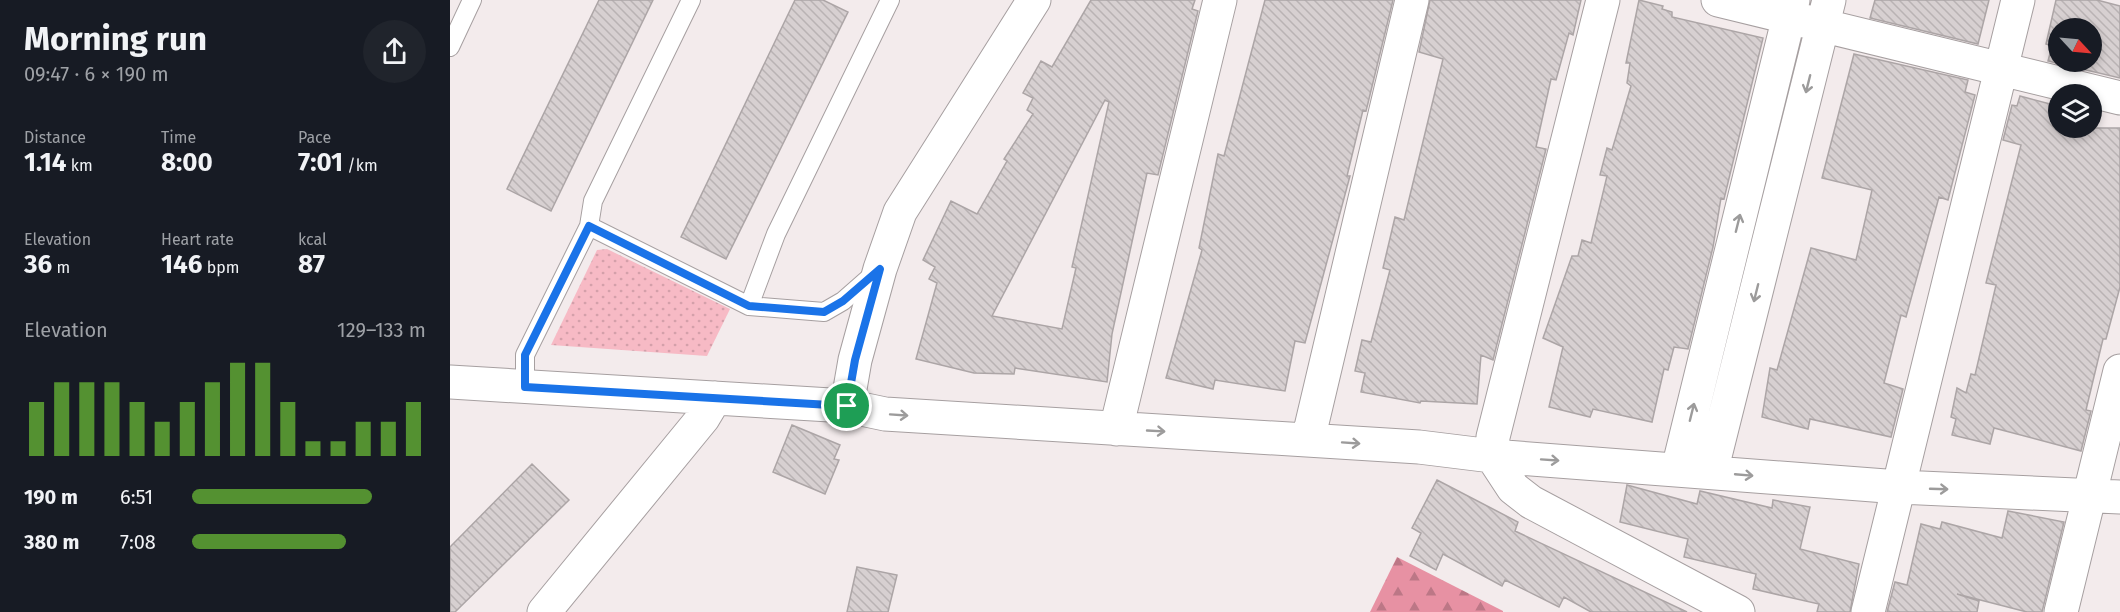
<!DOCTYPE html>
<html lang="en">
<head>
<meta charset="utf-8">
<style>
  body { margin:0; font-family:"Fira Sans",sans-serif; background:#20242c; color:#f1f3f6; height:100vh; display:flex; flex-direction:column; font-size:22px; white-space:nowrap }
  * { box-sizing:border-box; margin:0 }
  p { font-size:20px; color:#9ea1a6 }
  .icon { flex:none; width:33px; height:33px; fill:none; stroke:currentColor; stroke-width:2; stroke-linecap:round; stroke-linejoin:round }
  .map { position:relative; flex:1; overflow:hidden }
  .sheet { display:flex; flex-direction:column; background:#171b24; width:450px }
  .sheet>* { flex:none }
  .needle { width:39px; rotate:116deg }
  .fabs { position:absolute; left:1598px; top:18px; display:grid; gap:12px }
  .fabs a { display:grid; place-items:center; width:54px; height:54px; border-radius:50%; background:#171b24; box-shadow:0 3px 9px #0003; font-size:30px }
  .pin { position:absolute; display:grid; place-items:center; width:51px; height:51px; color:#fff; margin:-26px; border:3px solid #fff; border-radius:50%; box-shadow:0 2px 6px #0007 }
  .round { display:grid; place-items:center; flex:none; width:63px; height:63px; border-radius:32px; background:#20242c }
  .summary { display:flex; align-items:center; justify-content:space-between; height:102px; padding:0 24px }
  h1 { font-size:33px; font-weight:700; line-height:45px }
  .stats { display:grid; grid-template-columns:repeat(3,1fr); gap:9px; height:102px; padding:6px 24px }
  .stats div { display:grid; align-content:center }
  .stats b { font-size:26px; font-weight:700 }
  .stats small { font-size:16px; font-weight:400 }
  .stats p { font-size:16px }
  .chart { height:168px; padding:12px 24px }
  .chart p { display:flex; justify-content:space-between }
  .chart svg { width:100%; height:108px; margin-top:6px; stroke:#549131; stroke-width:6 }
  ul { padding:0 24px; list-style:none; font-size:20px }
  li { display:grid; grid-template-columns:96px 72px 1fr; align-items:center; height:45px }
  li i { height:15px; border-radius:8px; background:#549131 }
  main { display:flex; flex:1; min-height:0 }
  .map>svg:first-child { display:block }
  .forest { fill:url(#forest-firs) }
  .park { fill:url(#park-dots) }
  .building { fill:url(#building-back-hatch); stroke:#aca5a6; stroke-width:1.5; fill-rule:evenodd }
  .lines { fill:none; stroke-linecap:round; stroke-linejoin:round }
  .lane-casing { stroke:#a69fa0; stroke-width:20 }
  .street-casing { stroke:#a69fa0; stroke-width:35 }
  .lane { stroke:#fff; stroke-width:18 }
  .street { stroke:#fff; stroke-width:33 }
  .oneway { stroke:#9c9b9b }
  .route-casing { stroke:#fff; stroke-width:12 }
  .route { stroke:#1a73e8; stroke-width:8 }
</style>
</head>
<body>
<main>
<section class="sheet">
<div class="summary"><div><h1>Morning run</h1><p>09:47 · 6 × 190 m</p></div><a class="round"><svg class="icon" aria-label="share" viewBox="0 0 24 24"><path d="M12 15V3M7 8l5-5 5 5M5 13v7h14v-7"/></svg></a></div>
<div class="stats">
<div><p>Distance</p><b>1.14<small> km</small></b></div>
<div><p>Time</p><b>8:00</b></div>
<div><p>Pace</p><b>7:01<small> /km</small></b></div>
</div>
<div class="stats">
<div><p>Elevation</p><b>36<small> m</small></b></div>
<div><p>Heart rate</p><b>146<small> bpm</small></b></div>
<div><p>kcal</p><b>87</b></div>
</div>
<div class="chart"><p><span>Elevation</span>129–133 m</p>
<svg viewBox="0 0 160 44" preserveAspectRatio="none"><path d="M5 44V22M15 44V14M25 44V14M35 44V14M45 44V22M55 44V30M65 44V22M75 44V14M85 44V6M95 44V6M105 44V22M115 44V38M125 44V38M135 44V30M145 44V30M155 44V22"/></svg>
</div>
<ul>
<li><b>190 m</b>6:51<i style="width:77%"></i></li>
<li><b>380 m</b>7:08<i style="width:66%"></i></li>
</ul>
</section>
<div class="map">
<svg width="1670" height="612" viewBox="0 0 1670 612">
  <defs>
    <pattern id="forest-firs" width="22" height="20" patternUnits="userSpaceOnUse" patternTransform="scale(1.5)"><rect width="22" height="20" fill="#e791a3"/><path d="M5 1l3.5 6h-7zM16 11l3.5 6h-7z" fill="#bc7786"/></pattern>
    <pattern id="park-dots" width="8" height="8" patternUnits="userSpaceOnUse" patternTransform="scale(1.5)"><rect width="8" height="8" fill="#f7bac5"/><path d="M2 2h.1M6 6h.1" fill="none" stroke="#d4a0aa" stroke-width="1.8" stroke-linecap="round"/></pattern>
    <pattern id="building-back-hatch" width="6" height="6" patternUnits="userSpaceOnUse" patternTransform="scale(1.5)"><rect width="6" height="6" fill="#d7d0d1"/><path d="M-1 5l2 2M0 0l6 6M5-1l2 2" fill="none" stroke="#b9b3b4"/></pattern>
  </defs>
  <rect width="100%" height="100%" fill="#f3ebec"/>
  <path class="forest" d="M947,557L1053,611V612H920Z"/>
  <path class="park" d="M157,249L280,309L257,356L101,345L147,250Z"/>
  <path class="building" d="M149,0H203L101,211L57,189Z
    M345,0H373L398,12L276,259L231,237Z
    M641,0H745L742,9L748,11L708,175L697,173L662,334L657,382L565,368L564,374L524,373L466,359L487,283L479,279L485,267L473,260L501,201L527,214L557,161L554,159L583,114L577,110L583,98L573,93L591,61L602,67ZM655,100L659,102L622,267L626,268L612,329L542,316Z
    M815,0H943L918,103L916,111L913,110L897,176H900L855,343L845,341L835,391L765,380L763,389L716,378L752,250L749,248L768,154L774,156Z
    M980,0H1131L1123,35L1119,33L1106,80L1101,79L1086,147L1096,149L1043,360L1031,355L1027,404L971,401L970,403L911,392L915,373L905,371L912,340L921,342L940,270L933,268L945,217L954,220L993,59L969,52Z
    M1189,0L1213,6L1212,9L1222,12V17L1313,38L1274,199L1271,198L1263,247L1238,349L1224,347L1218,370L1214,369L1202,422L1143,409L1140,417L1099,407L1113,347L1093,338L1122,256H1128L1132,240L1141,243L1157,176L1150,175L1157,148L1162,150L1181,86L1177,83L1180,63H1176Z
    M1425,0H1539L1528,44L1420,18Z
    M1606,0H1647L1670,6V78L1598,61L1602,46L1596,44ZM1608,28H1641V62H1608Z
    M1404,54L1518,80L1515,92L1525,95L1498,200L1489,197L1456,317L1451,315L1434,383L1453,389L1441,437L1360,419L1358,429L1312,417L1320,368L1327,370L1361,248L1406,260L1422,190L1372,178Z
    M1570,96L1608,106V128H1670V287L1656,339H1653L1636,410L1641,411L1631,451L1544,428L1540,444L1502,435L1506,419L1501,417L1507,388L1516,393L1521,374L1525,375L1546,285L1536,283L1571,145L1553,140L1562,105L1567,106Z
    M342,425L390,445L384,459L389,460L375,494L323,472Z
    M82,464L119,500L5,612H0V547Z
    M987,480L1068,522L1065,531L1237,612H1141L1114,597L1109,607L1055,580L1052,586L993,554L986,570L960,556L971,533L962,528Z
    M1177,485L1247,504L1250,491L1322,508L1323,500L1360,507L1350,549L1409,564L1400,612H1367L1369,604L1303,589L1306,574L1234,557L1238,539L1170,522Z
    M1558,511L1614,522L1592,612H1577L1507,594L1529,601L1527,612H1437L1445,582L1457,585L1471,524L1490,529L1492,522L1552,538Z
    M407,567L447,575L438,612H397Z"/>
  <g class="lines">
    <defs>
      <path id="lane" d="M0,47L22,0
        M139,226L299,306L374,312L393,301L426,272
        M299,306L326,234L440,0
        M75,387V355L139,226L143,201L241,0"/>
      <path id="street" d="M1153,0L1043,437L1042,456L1063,488L1081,502L1288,612
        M1268,0L1670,98
        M0,382L397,406L435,414L969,447L1042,456L1449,487L1670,497
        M397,406L405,360L430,269L450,212L584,0
        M666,429L770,0
        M858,440L962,0
        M1228,469L1343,0
        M1261,472L1379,0
        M94,612L253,418L265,398
        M1418,612L1568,0
        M1611,612L1670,371"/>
    </defs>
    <use href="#lane" class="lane-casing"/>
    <use href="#street" class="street-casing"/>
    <use href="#lane" class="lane"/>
    <use href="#street" class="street"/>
  </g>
  <defs><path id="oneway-shaft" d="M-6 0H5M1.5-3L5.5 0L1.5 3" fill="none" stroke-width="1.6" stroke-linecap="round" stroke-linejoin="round" transform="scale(1.5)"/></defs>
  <g class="oneway">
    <use href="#oneway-shaft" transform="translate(1358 84) rotate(104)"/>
    <use href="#oneway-shaft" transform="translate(1288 223) rotate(-76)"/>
    <use href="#oneway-shaft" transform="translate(1306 293) rotate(104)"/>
    <use href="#oneway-shaft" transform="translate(1242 412) rotate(-76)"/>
    <use href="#oneway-shaft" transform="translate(449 415) rotate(4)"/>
    <use href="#oneway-shaft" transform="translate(706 431) rotate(3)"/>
    <use href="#oneway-shaft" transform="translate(901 443) rotate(4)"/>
    <use href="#oneway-shaft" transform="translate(1100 460) rotate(4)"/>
    <use href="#oneway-shaft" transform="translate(1294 475) rotate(5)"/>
    <use href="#oneway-shaft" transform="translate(1489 489) rotate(2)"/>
  </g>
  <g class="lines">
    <defs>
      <path id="route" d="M139,226L299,306L374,312L393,301L430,269L405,360L397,406L75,387V355Z"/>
    </defs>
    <use href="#route" class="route-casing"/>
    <use href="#route" class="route"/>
  </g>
</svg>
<div class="fabs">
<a><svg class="needle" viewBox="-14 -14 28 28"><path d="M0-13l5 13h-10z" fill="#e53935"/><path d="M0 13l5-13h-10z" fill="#9ea1a6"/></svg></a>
<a><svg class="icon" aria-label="layers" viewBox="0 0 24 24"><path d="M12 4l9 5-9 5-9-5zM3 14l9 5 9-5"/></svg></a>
</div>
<div class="pin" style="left:397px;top:406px;background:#1e9e55"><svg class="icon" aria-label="arrive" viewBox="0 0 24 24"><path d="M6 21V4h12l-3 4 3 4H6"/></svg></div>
</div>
</main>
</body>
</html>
